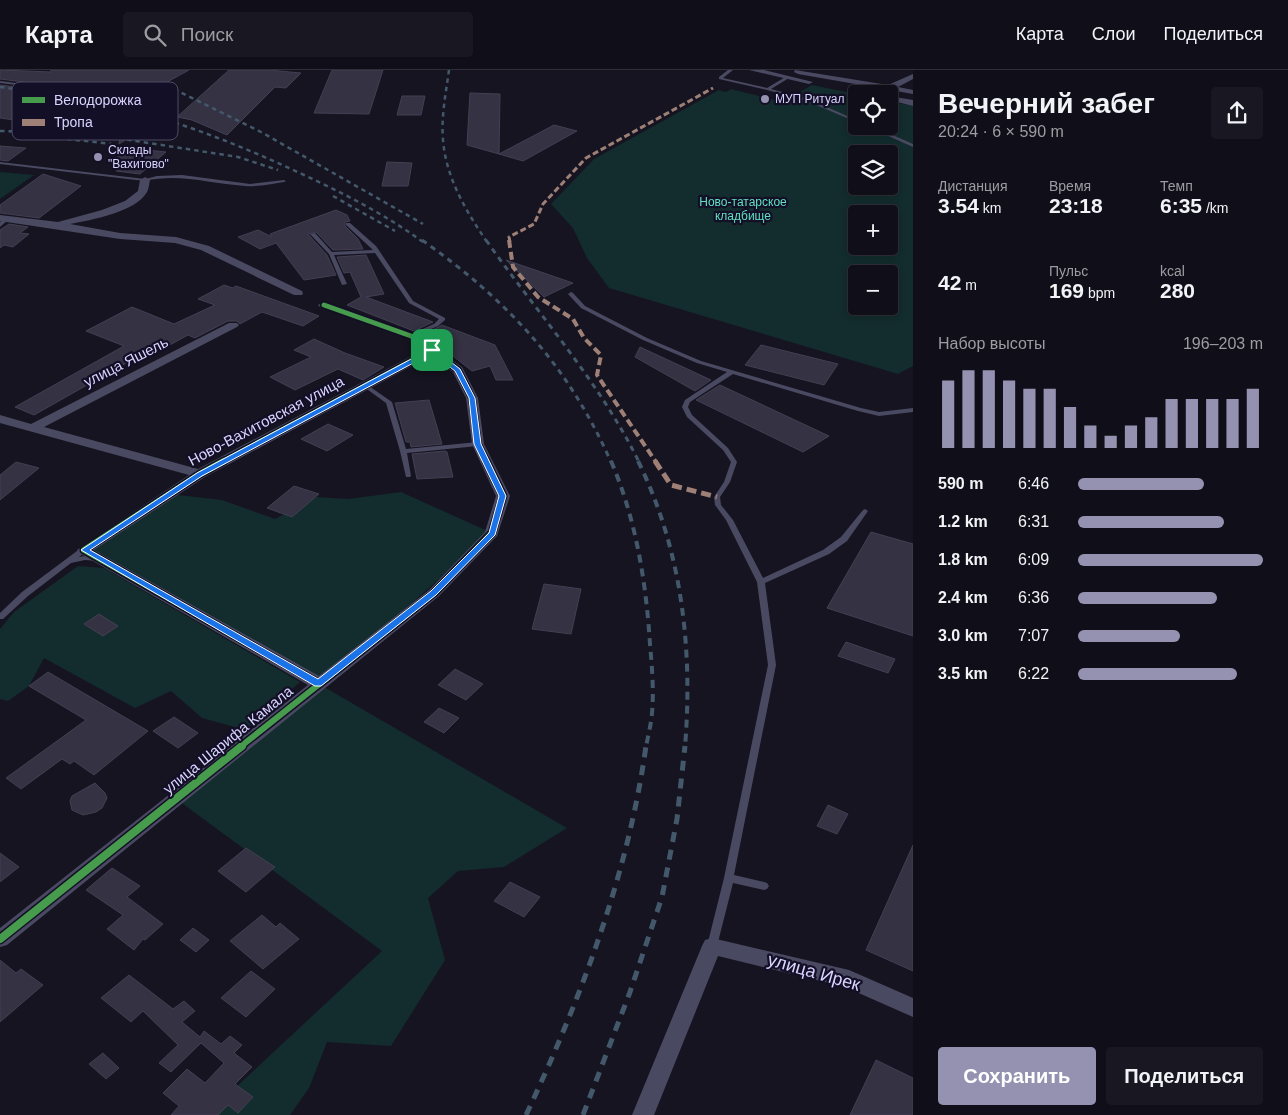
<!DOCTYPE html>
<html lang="ru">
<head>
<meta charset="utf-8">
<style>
  body { margin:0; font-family:Arial,sans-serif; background:#191822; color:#f1f3f6; height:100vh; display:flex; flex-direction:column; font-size:19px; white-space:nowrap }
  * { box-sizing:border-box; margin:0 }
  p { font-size:16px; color:#9c9ca2 }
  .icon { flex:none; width:28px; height:28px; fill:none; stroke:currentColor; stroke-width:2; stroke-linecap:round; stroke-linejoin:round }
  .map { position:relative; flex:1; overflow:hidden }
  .side { display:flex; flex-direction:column; background:#100f19; width:375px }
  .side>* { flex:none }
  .controls { position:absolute; left:848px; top:15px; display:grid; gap:10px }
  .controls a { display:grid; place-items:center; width:50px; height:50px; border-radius:5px; background:#100f19; box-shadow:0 2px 8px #0003,0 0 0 1px #302f38; font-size:25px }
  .pin { position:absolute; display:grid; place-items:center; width:42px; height:42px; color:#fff; margin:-21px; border-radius:10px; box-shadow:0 2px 8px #0006 }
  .round { display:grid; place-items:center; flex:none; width:52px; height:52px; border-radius:5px; background:#191822 }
  .headline { display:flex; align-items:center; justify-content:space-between; height:85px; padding:0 25px }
  h1 { font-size:28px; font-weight:700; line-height:38px }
  .stats { display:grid; grid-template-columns:repeat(3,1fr); gap:8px; height:85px; padding:5px 25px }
  .stats div { display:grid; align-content:center }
  .stats b { font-size:21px; font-weight:700 }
  .stats small { font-size:14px; font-weight:400 }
  .stats p { font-size:14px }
  .chart { height:140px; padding:10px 25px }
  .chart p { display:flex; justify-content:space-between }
  .chart svg { width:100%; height:90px; margin-top:5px; stroke:#9591b1; stroke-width:6 }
  .action { display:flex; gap:10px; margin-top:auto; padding:10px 25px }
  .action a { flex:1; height:58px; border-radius:5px; background:#9591b1; color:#fff; font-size:20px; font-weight:700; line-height:58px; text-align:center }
  .action a+a { background:#191822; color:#f1f3f6 }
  ul { padding:0 25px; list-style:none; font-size:16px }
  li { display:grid; grid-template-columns:80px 60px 1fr; align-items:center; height:38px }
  li i { height:12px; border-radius:6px; background:#9591b1 }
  header { display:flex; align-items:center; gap:30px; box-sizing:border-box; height:70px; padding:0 25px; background:#100f19; border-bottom:1px solid #302f38 }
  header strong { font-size:24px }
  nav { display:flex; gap:28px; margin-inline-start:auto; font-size:18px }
  .search { width:350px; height:45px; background:#191822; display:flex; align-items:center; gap:12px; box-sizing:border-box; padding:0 18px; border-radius:5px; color:#9c9ca2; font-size:19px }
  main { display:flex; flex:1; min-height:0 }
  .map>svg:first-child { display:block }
  .green { fill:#132c2d; fill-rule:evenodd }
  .building { fill:#343243; stroke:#433f54 }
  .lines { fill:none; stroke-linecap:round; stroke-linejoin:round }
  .service { fill:#4a4962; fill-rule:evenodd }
  .minor { fill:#4a4962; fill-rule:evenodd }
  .rail-far3 { stroke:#43596b; stroke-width:2.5; stroke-dasharray:4.5 4; stroke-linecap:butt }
  .rail-far2 { stroke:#43596b; stroke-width:3; stroke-dasharray:5.5 5; stroke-linecap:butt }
  .rail-far1 { stroke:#43596b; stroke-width:4; stroke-dasharray:8 6; stroke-linecap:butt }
  .rail { stroke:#43596b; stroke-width:5; stroke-dasharray:10 8; stroke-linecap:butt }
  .quiet-far2 { stroke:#9e8076; stroke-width:3; stroke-dasharray:6 3; stroke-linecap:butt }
  .quiet-far1 { stroke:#9e8076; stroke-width:4; stroke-dasharray:8 4; stroke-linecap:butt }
  .quiet { stroke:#9e8076; stroke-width:5; stroke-dasharray:10 5; stroke-linecap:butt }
  .cycleway-far2-casing { stroke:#130f26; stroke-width:8 }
  .cycleway-far1-casing { stroke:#130f26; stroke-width:9 }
  .cycleway-casing { stroke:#130f26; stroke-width:11 }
  .cycleway-far2 { stroke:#469c4c; stroke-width:5 }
  .cycleway-far1 { stroke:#469c4c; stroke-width:6 }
  .cycleway { stroke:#469c4c; stroke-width:8 }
  .route { fill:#1a73e8; stroke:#fff; fill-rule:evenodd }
  .poi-dot { fill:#9591b1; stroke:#130f26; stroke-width:2 }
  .labels { text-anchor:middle; stroke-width:4.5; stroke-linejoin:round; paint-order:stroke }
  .far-poi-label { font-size:12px; fill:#d9d4ff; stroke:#130f26; text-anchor:start }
  .far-park-label { font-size:12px; fill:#5fe0c0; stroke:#130f26 }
  .street-label { font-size:15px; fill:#d9d4ff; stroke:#130f26 }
  .near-street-label { font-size:18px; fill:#d9d4ff; stroke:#130f26 }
  .key { fill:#130f26; stroke:#4e4a67; stroke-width:1 }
  .key-label { font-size:14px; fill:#d9d4ff }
</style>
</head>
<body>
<header>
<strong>Карта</strong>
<div class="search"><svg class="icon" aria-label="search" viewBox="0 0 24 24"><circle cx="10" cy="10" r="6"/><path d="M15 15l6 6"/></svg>Поиск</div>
<nav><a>Карта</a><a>Слои</a><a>Поделиться</a></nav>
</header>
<main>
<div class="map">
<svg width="913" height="1045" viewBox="0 0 913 1045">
  <rect width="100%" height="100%" fill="#161421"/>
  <path class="green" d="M812,15L856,24V56H889V31L913,36V296L898,304L609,218L587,188L573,158L551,134L594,89L719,20L726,22L731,19L783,32ZM856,84H889V116H856ZM856,144H889V176H856ZM856,204H889V236H856Z
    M0,102L34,105L0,129Z
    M401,422L492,463L319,614L567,758L504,797L458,801L428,828L445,890L391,976L327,972L309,1018L290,1045H206L382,881L175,728L318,614L84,480L169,424L222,430L275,449L316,427L348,429Z
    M78,496L104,498L300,612L246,660L202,648L171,621L135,638L44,588L29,616L8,631L0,629V559L14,542Z"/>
  <path class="building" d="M0,0L51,2V0H189L129,33L89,27L43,54L0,48V15L24,18L28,16L24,12L0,9Z
    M229,0H269L301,3L286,18L275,17L227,65L192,50L177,47Z
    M332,0H383L369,44L314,43Z
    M470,23L500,24L499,84L467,75Z
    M402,26H425L421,45H397Z
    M148,31L177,38L119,74L120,66L96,62Z
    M554,55L577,61L523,91L499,84Z
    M0,76L26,78L8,91L0,90Z
    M119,77L166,82L140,104L116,101Z
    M387,92L412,93L408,116H382Z
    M43,104L81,116L39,148L0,143V135Z
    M336,140L347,145L350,151L345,152V156L358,169L363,179L333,180L316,162L308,164L327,185L336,205L304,210L276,173L260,179L238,167L258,160L272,167L270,164Z
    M9,154L28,157L20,163L29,164L13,177L4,175L0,178V160Z
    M366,185L384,224L366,227L433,252L414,261L347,235L361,227L350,202L344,203L337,187Z
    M506,190L573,213L544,227Z
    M224,215L233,218L236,216L319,246L303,256L262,242L240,254L237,251H228L195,268L188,265L148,287L142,284L34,345L15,337L124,276L86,261L132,237L174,254L215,235L198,229Z
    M442,255L495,275L513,310H496L490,296L472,301L425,264Z
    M314,269L345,283L384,297L363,310L338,299L295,320L270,307L311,287L294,280Z
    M761,275L838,294L824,315L745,295Z
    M640,277L711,310L695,321L635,287Z
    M720,315L829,366L803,382L696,330Z
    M429,330L442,374L411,377L410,372H406L395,333Z
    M328,354L353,365L327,381L301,369Z
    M445,381L447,382L453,407L417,409L412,384Z
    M16,392L39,398L0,430V405Z
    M294,416L319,424L292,447L267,438Z
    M871,462L913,474V566L827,538Z
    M544,514L581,519L571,564L532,559Z
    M99,544L118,556L103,566L84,554Z
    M846,572L895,589L888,603L838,586Z
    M455,599L483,614L466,630L438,615Z
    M48,602L148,661L94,705L74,691L70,694L62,689L21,719L6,708L86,650L29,616Z
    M439,638L459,648L444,663L424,652Z
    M174,647L198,663L178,678L153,661Z
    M95,713L105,723L107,728L102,738L96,742L83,745L72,740L70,731L72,726Z
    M828,735L848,744L837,764L817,756Z
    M913,775V901L866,880Z
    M246,778L275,797L246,822L218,801Z
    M0,783L19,797L0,812Z
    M112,798L140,816L127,827L163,854L145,870L143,869L134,880L107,859L123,845L86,820Z
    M510,812L540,827L524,847L494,831Z
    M262,845L276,857L280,853L299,869L263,899L230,871Z
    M193,858L209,870L196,882L180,870Z
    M0,890L16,903L21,899L43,915L0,952Z
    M251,901L275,919L246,947L221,928Z
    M129,905L173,939L184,931L195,941L182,952L200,967L204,961L221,974L230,966L242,975L234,983L252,997L235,1014L253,1027L238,1043L228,1035L218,1045H171L179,1036L163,1023L187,999L205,1013L224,993L201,973L171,1002L159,993L178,975L143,941L131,952L101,928Z
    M103,983L119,998L106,1009L89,994Z
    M876,990L913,1008V1045H850Z"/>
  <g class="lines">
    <path class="service" d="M728,0H733L723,8L767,18L787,6H789V8L771,19L809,29L856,50V52L807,31L767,20L719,9V7Z
      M0,11L24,14L26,15L24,16L0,13Z
      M866,56H872L913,74V77Z
      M0,92L145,109L157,106L182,105L250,114L284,110L286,111L284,112C271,114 258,117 245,116C210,114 180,103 145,111L0,94Z
      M5,148L9,149L0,157V152Z
      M346,153H350L376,176L413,231L445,248V250L438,256L413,267H409V265L434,254L439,249L409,233L375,183L334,185L347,214L342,215L329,184L310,164L315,163L332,182L373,180L346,155Z
      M571,222L573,223L585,236L647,268L701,291L861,338L879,342L913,338V342L879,346L858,341L733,304L690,332L688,337L692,345L728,378L737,392L730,412L720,427L721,435L733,450L763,508L823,480L841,467L863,440L865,439L868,441L847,471L829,484L765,513L776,595L734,805L764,812L767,813L769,816L767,819L764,820L733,813L717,876L715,879L712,880L709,879L707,876L724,808L768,595L757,512L726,450L715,435L714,427L724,412L731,392L723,380L687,347L682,337L685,330L727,302L697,293L643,270L581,238L568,224Z
      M366,314L392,332L406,379L478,372L481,374L478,376L407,383L411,406L410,407H406L400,381L386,333L364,317V315Z
      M81,478H87L88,480L79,487C86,486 96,485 102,489L98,491L85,490L71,493L28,526L3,549H0V543L22,522Z"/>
    <path class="minor" d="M749,0H764L813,12L809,14Z
      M795,0L888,15L913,4V9L898,17L913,20V24L798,4L794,2Z
      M889,26L913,30V36L889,30Z
      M145,107L150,110C149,114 149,118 147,122C136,142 91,150 70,154L120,163L176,167L209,176L302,221L303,223L302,225H294L201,180L175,173L120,169L0,151V145L58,152L102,140L125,131L138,121L140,110Z
      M324,232L415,264L462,297L478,328L484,374L510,426L497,466L439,526L7,875L0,877V858L308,615L79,483L77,480L189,405L0,353V345L31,354L229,253H237L239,255L237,257L44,357L198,399L423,280L407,268L320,237L318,235ZM430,286L453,302L466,328L472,374L496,426L485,462L429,520L319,606L94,480L205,407Z
      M712,868L849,900L913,928V947L845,917L718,886L654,1045H632L702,876L705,870Z"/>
    <path class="rail-far3" d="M449,0C446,23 441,46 443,70C446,108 466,141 487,172
      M0,17C51,24 103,32 153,46C205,61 255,82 304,105C345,124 386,145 423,172
      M174,19L261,62L423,154
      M0,61L85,63L238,87L278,100
      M67,69L112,74
      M333,126L395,161"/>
    <path class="rail-far2" d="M422,170C508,231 568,295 611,392
      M486,170C538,244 599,311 639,392"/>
    <path class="rail-far1" d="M611,391C636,449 646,512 650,574C652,597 654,621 652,643C651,655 648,666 646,677
      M638,391C682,480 693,579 685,677"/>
    <path class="rail" d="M526,1045C581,928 628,805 646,676
      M583,1045L630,922L662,827L677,749L685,676"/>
    <path class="quiet-far2" d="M510,172L509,167L534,154L543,134L586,88L713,18"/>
    <path class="quiet-far1" d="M509,170L513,197L538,227L573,249L584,268L601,285L597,305L656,392"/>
    <path class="quiet" d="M655,391L671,415L717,427"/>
    <defs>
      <path id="cycleway-far2" d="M324,235L411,266L458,300L472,328L478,374L487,392
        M222,392L432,280"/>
      <path id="cycleway-far1" d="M224,391L200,404L84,480L318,613
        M240,677L434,523L492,463L503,426L486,391"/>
      <path id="cycleway" d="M0,869L242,676"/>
    </defs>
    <use href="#cycleway-far2" class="cycleway-far2-casing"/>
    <use href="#cycleway-far1" class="cycleway-far1-casing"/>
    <use href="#cycleway" class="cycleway-casing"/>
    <use href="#cycleway-far2" class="cycleway-far2"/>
    <use href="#cycleway-far1" class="cycleway-far1"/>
    <use href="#cycleway" class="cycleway"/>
  </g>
  <path class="route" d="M430,279H434L460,299L475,328L481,374L506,426L495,465L436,525L321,616H315L81,480L197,403ZM432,283L455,301L469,328L474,374L499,426L489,463L431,521L318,609L90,480L202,406Z"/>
  <g class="poi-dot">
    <circle cx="765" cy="29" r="5"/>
    <circle cx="98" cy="87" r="5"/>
  </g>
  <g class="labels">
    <g class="far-poi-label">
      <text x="775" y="33">МУП Ритуал</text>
      <text x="108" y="84">Склады<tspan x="108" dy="14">"Вахитово"</tspan></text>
    </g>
    <g class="far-park-label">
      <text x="743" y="136">Ново-татарское<tspan x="743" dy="14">кладбище</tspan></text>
    </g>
    <g class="street-label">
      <text transform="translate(126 292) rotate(-27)" y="5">улица Яшель</text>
      <text transform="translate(266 351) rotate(-28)" y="5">Ново-Вахитовская улица</text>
      <text transform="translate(228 670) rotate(-39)" y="5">улица Шарифа Камала</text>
    </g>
    <g class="near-street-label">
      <text transform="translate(814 902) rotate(16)" y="6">улица Ирек</text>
    </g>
  </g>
  <rect x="12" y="12" width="166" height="58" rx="8" class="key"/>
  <rect x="22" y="27" width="23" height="6" fill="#469c4c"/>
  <rect x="22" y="49" width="23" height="7" fill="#9e8076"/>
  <g class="key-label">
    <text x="54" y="35">Велодорожка</text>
    <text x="54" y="57">Тропа</text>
  </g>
</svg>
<div class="controls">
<a><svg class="icon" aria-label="locate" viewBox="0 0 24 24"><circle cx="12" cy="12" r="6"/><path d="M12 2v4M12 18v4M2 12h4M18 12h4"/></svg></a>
<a><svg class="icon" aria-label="layers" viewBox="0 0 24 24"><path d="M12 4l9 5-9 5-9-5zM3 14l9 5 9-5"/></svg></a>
<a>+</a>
<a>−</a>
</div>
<div class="pin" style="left:432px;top:280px;background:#1e9e55"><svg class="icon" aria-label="arrive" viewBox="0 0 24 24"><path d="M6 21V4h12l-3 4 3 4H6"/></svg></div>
</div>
<section class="side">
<div class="headline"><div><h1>Вечерний забег</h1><p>20:24 · 6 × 590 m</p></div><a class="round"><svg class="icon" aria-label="share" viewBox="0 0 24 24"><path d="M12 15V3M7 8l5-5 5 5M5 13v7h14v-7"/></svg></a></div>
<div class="stats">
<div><p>Дистанция</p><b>3.54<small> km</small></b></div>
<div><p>Время</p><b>23:18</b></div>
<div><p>Темп</p><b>6:35<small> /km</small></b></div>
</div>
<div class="stats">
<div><b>42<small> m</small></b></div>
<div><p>Пульс</p><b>169<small> bpm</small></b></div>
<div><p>kcal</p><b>280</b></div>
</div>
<div class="chart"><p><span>Набор высоты</span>196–203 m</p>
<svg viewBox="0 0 160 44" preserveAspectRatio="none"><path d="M5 44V11M15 44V6M25 44V6M35 44V11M45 44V15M55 44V15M65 44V24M75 44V33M85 44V38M95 44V33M105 44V29M115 44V20M125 44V20M135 44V20M145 44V20M155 44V15"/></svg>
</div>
<ul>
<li><b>590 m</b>6:46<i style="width:68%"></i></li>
<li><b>1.2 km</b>6:31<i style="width:79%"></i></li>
<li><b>1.8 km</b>6:09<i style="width:100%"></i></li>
<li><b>2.4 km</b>6:36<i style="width:75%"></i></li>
<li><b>3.0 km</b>7:07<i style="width:55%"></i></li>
<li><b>3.5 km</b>6:22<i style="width:86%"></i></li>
</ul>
<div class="action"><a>Сохранить</a><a>Поделиться</a></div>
</section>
</main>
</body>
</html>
